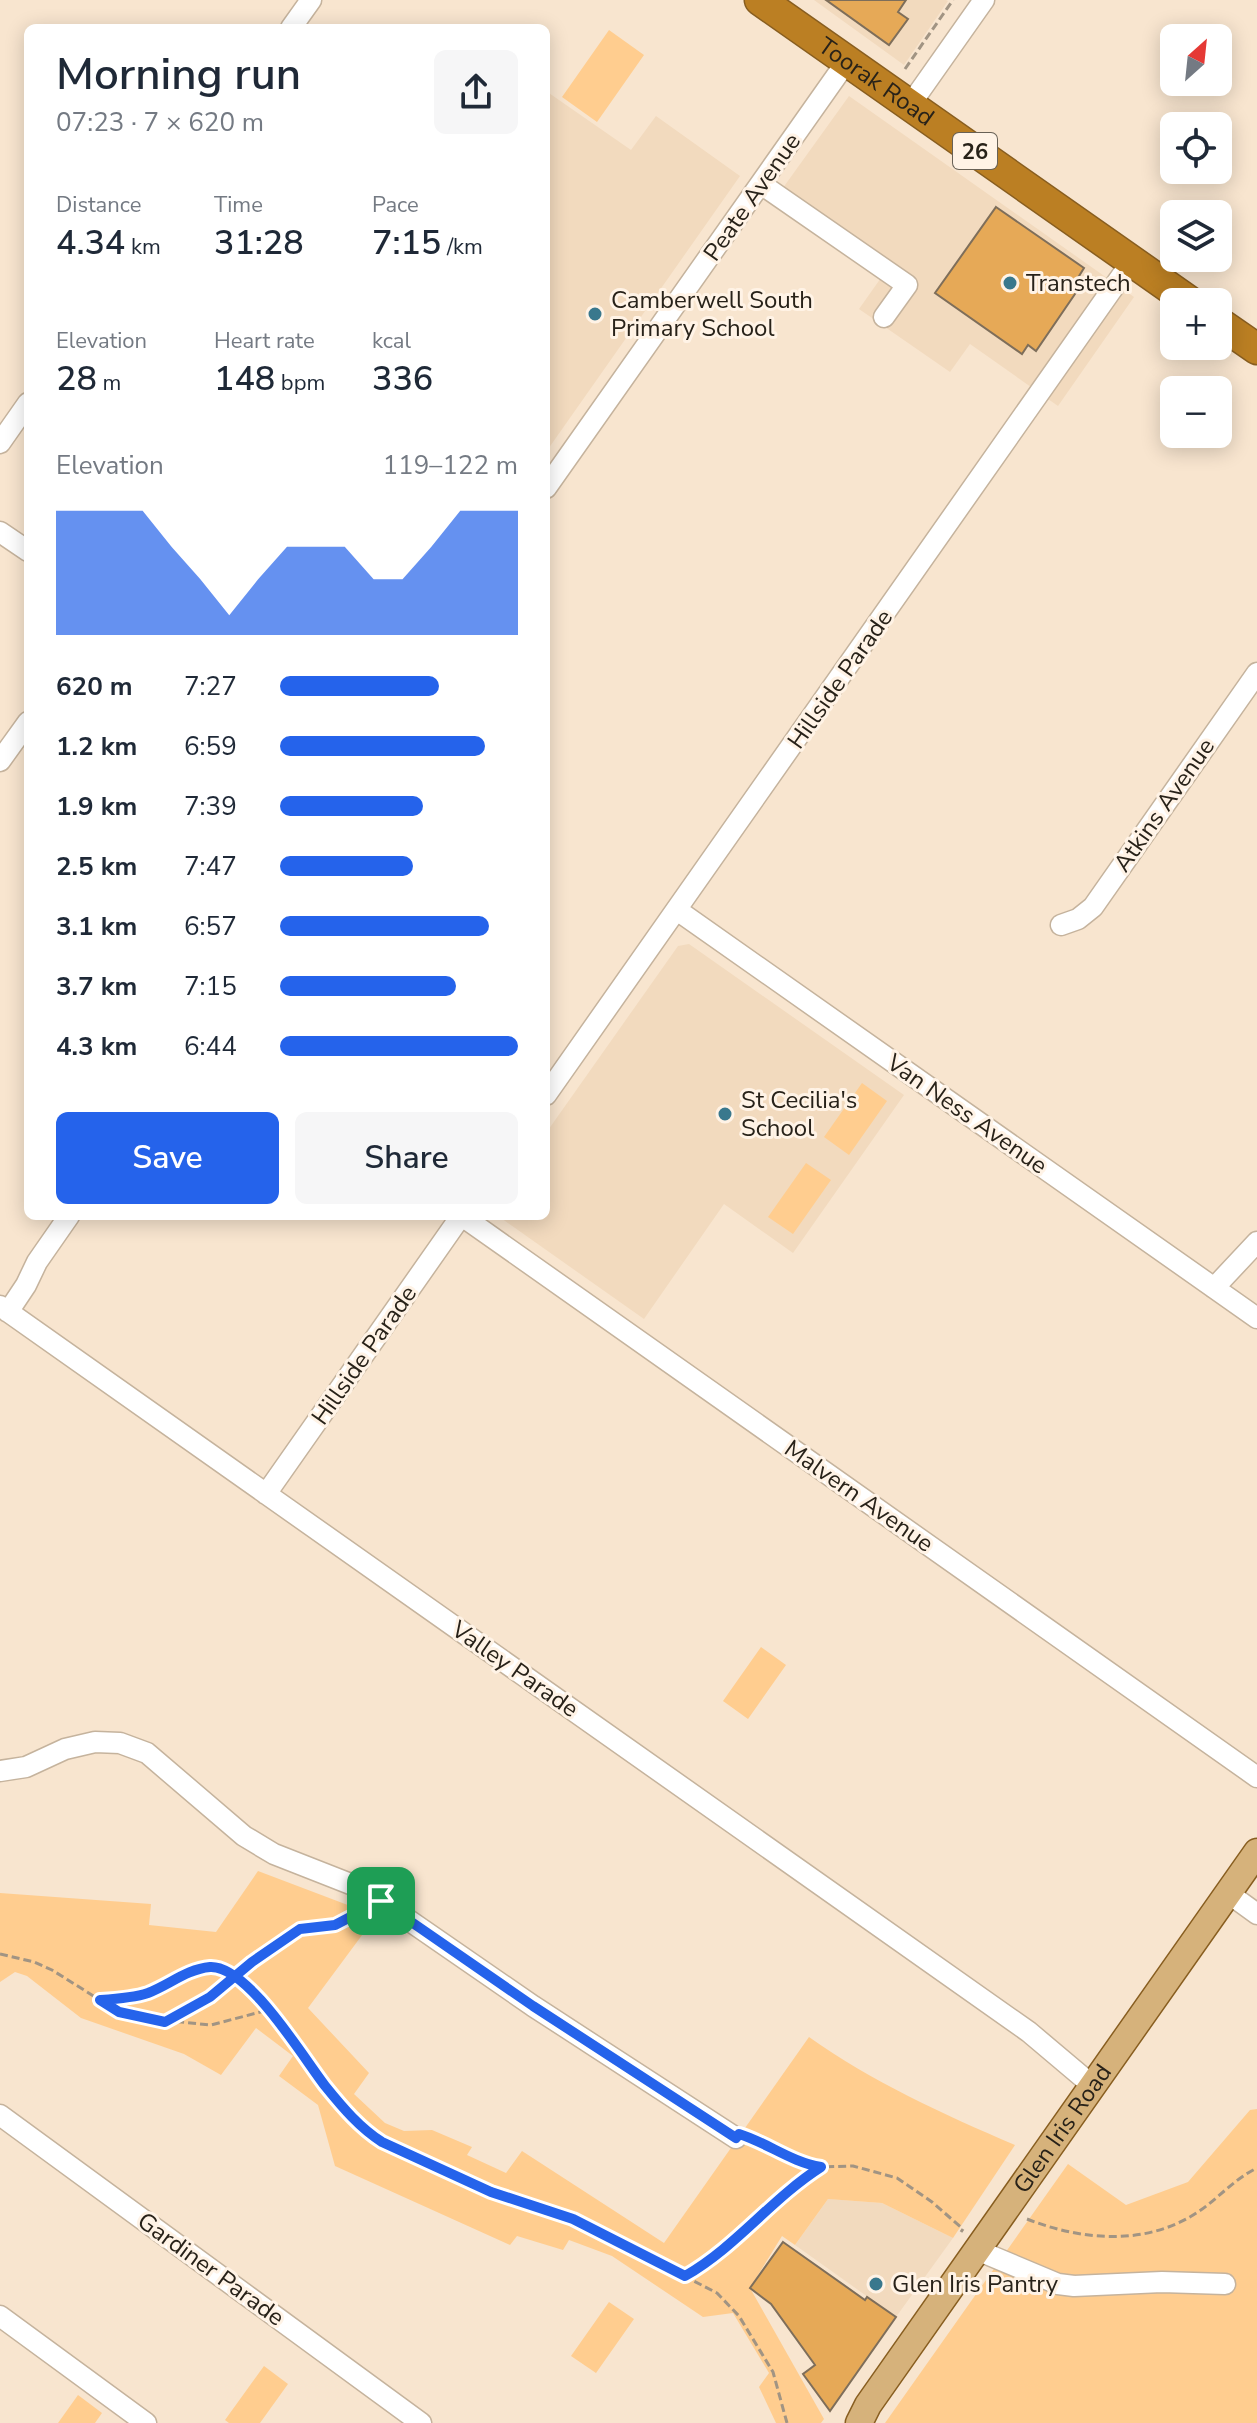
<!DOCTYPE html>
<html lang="en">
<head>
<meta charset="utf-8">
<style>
  body { margin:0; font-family:"Nunito Sans",sans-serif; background:#f6f6f7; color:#1f2937; height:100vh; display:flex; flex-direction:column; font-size:30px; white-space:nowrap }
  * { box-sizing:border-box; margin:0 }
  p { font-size:26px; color:#747a83 }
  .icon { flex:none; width:44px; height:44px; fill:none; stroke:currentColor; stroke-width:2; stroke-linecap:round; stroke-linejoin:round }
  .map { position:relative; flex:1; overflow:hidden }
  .details { position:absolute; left:24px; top:24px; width:526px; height:1196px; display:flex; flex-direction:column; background:#fff; border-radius:12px; box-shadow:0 4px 20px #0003 }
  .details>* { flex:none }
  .needle { width:52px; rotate:27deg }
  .tools { position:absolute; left:1160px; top:24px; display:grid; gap:16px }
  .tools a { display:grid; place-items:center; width:72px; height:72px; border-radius:12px; background:#fff; box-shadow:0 4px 20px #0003; font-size:40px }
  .pin { position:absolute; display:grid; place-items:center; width:68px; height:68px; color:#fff; margin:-34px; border-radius:16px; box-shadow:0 4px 12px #0006 }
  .round { display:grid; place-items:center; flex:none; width:84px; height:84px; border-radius:12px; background:#f6f6f7 }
  .head { display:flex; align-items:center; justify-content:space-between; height:136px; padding:0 32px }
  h1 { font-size:44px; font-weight:600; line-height:60px }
  .metrics { display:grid; grid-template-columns:repeat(3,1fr); gap:12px; height:136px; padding:8px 32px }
  .metrics div { display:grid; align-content:center }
  .metrics b { font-size:34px; font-weight:600 }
  .metrics small { font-size:22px; font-weight:400 }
  .metrics p { font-size:22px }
  .chart { height:224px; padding:16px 32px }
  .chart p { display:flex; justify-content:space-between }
  .chart svg { width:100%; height:144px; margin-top:8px; fill:#2563eb; opacity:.7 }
  .action { display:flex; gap:16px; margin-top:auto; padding:16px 32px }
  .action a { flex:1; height:92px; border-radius:12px; background:#2563eb; color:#fff; font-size:32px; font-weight:600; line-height:92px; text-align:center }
  .action a+a { background:#f6f6f7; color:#1f2937 }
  ul { padding:0 32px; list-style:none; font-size:26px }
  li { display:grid; grid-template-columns:128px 96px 1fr; align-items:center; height:60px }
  li i { height:20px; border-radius:10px; background:#2563eb }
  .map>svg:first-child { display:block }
  .built { fill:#f2dabe }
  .green { fill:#ffcd8f }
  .building { fill:#e6a957; stroke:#7e6e5a; stroke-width:2 }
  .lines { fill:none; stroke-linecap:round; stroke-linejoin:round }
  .minor-casing { stroke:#c5b39d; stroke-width:23 }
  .major-casing { stroke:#885e20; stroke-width:29 }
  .highway-casing { stroke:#885e20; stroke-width:33 }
  .path { stroke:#a19483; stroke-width:3; stroke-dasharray:8 4; stroke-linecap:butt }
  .minor { stroke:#fff; stroke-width:20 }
  .major { stroke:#d6b27b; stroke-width:26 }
  .highway { stroke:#bb7f23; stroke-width:30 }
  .path-bridge { stroke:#a19483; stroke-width:3; stroke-dasharray:8 4; stroke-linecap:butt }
  .route-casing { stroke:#fff; stroke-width:16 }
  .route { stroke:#2563eb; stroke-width:10 }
  .poi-dot { fill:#39788d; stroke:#fff3e6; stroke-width:3 }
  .labels { text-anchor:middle; stroke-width:6; stroke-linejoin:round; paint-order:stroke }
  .shield { fill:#fff3e6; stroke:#686156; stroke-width:2 }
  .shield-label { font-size:22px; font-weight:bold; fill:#282219 }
  .street-label { font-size:24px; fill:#282219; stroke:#fff3e6 }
  .poi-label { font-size:24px; fill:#282219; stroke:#fff3e6; text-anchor:start }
</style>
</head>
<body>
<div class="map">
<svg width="1257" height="2423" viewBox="0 0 1257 2423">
  <rect width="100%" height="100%" fill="#f8e5cf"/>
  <path class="built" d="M814,0H946L948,1L904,65Z
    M546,91L631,150L656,116L740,176L546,452Z
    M849,96L1134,297L1058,406L970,344L950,372L859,309L883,275L775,199Z
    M689,944L904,1095L793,1253L724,1204L644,1319L498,1216H546V1133L678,946Z
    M828,2199L882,2203L953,2238L896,2317L795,2245Z"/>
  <path class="green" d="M609,30L644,55L597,122L562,97Z
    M862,1083L887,1101L849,1155L824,1137Z
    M806,1163L831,1180L793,1234L768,1217Z
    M761,1647L786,1665L748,1719L723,1701Z
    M258,1871L353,1907L374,1919L308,2008L369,2073L354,2094L385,2123L404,2131L432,2130L472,2147L467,2155L506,2173L522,2151L664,2243L809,2037C872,2082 943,2114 1015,2145L953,2238L882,2203L828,2199L795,2245L782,2236L750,2288L824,2419L821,2423H776L759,2387L769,2373L733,2313L703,2317L612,2256L569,2240L563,2250L517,2236L510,2245L335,2166L318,2105L279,2076L293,2056L256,2028L221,2075L184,2054L81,2018L27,1976L15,1972L0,1982V1893L151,1904L149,1925L216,1932Z
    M1257,2109V2423H885L1068,2164L1126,2205L1188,2182L1250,2110Z
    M609,2302L634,2319L596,2373L571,2356Z
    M264,2366L288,2384L260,2423H229L225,2420Z
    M78,2395L102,2413L95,2423H58Z"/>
  <path class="building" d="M826,0H906L898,12L908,19L889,45Z
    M996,207L1084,268L1076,281L1081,284L1075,294L1036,351L1028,345L1022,354L935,293Z
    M783,2242L865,2300L867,2297L896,2317L830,2411L803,2374L815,2365L771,2304L750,2288Z"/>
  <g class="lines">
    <defs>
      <path id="minor" d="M291,28L311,0
        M910,105L984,0
        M761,184L907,285L884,317
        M0,443L28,403
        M546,488L847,61
        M0,532L28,551
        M0,761L28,722
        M677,910L1257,1318
        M1061,925L1078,919L1093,907L1257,673
        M546,1095L1132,261
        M462,1216L1257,1777
        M1214,1288L1257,1242
        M0,1306L1029,2032L1093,2086
        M8,1312L26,1285L37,1262L69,1216
        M266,1494L461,1216
        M0,1771L26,1767L65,1749L95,1742L120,1743L147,1753L244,1836L274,1854L353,1885L381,1901L533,2006L736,2138
        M1228,1893L1257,1914
        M0,2115L421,2423
        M977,2250L1058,2284L1074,2286L1162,2282L1225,2284
        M0,2316L146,2423"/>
      <g id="major">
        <path id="s1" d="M859,2423L868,2405L1257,1852"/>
      </g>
      <g id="highway">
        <path id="s2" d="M760,0L1190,302"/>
        <path d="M1218,322L1257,349"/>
      </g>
    </defs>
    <use href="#minor" class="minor-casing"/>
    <use href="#major" class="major-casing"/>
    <use href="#highway" class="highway-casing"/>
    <path class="path" d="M905,69L953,0
      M0,1954L34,1962L52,1970L119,2012L132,2017L211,2025L268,2010C309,2051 332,2110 382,2142L491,2192L573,2219L717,2293L739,2316L773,2372L787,2423
      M252,1962L300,1929L335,1925L363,1911
      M100,2000C117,1999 134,1998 150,1993C174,1983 198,1959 225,1970C242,1976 255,1996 266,2008
      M165,2022L223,1987
      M753,2138L796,2160L819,2167
      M1027,2219C1083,2241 1147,2246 1198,2212C1219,2198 1234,2179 1257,2168
      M685,2276L724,2251L779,2199L821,2167L853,2166L897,2178L932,2202L963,2229L961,2232"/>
    <use href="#minor" class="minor"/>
    <use href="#major" class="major"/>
    <use href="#highway" class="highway"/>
    <path class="path-bridge" d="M223,1987L252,1962"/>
  </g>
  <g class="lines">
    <defs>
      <path id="route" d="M381,1901L335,1925L300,1929L252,1962L210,1997L165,2022L119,2012L100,2000C116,1999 133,1998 148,1993C169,1985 187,1969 210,1967C248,1965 304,2059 326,2087C343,2108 360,2128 382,2142L491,2192L573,2219L685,2276C736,2247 771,2199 821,2167C791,2162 768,2143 739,2134L736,2138L533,2006L381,1901"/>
    </defs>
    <use href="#route" class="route-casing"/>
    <use href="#route" class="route"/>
  </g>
  <g class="poi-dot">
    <circle cx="1010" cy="283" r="8"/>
    <circle cx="595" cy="314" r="8"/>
    <circle cx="725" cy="1114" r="8"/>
    <circle cx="876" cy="2284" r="8"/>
  </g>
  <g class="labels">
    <rect class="shield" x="953" y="133" width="44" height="36" rx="6"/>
    <g class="shield-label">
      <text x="975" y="159">26</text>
    </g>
    <g class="street-label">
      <text dy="8" stroke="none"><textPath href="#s2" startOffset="142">Toorak Road</textPath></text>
      <text transform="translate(752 197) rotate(-55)" y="8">Peate Avenue</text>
      <text transform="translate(840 679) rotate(-55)" y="8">Hillside Parade</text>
      <text transform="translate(1164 805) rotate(-55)" y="8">Atkins Avenue</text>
      <text transform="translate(967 1114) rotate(35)" y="8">Van Ness Avenue</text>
      <text transform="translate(364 1355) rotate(-55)" y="8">Hillside Parade</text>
      <text transform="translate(859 1496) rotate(35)" y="8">Malvern Avenue</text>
      <text transform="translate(515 1669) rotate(35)" y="8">Valley Parade</text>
      <text dy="8" stroke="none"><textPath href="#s1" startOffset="358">Glen Iris Road</textPath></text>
      <text transform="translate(211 2269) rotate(36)" y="8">Gardiner Parade</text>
    </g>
    <g class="poi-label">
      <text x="1026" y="291">Transtech</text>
      <text x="611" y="308">Camberwell South<tspan x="611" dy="28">Primary School</tspan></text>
      <text x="741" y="1108">St Cecilia's<tspan x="741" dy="28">School</tspan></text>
      <text x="892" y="2292">Glen Iris Pantry</text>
    </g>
  </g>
</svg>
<div class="tools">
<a><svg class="needle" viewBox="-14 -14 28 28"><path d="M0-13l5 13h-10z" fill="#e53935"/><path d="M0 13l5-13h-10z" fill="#747a83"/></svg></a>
<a><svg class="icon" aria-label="locate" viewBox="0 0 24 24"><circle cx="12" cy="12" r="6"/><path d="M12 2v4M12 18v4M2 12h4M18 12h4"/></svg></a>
<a><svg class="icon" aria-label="layers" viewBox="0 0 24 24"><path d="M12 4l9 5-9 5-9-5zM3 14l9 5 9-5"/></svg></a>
<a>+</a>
<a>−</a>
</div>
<div class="pin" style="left:381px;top:1901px;background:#1e9e55"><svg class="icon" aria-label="arrive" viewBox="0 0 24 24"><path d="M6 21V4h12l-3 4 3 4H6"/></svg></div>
<section class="details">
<div class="head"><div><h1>Morning run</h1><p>07:23 · 7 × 620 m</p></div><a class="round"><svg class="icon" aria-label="share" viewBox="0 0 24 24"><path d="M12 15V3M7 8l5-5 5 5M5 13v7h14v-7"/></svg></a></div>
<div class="metrics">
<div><p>Distance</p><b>4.34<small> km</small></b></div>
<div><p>Time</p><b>31:28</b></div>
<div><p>Pace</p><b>7:15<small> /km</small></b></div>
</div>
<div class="metrics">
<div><p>Elevation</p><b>28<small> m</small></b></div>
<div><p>Heart rate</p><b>148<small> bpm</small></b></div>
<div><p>kcal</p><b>336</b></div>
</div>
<div class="chart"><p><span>Elevation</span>119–122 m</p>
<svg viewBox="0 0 160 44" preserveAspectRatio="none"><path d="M0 44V6L10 6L20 6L30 6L40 17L50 27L60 38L70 27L80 17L90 17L100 17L110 27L120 27L130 17L140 6L150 6L160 6V44z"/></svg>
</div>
<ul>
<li><b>620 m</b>7:27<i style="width:67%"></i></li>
<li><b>1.2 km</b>6:59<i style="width:86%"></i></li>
<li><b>1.9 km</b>7:39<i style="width:60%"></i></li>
<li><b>2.5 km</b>7:47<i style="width:56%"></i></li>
<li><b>3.1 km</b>6:57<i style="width:88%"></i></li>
<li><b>3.7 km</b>7:15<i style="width:74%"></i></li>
<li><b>4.3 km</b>6:44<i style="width:100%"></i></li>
</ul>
<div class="action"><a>Save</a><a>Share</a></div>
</section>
</div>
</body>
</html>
